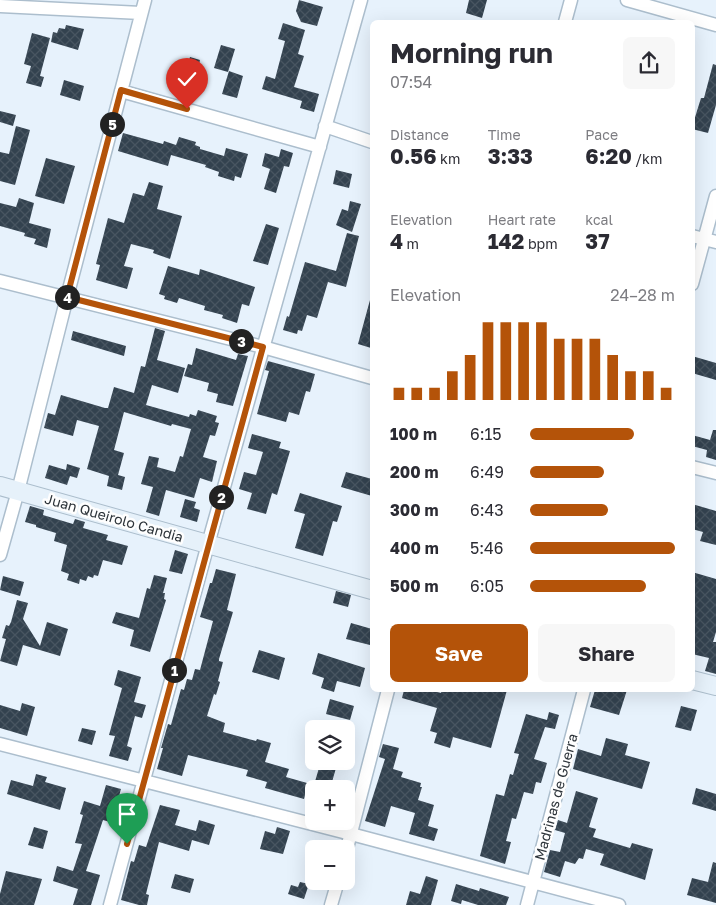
<!DOCTYPE html>
<html lang="en">
<head>
<meta charset="utf-8">
<style>
  body { margin:0; font-family:"Golos Text",sans-serif; background:#f7f7f7; color:#2b2b33; height:100vh; display:flex; flex-direction:column; font-size:19px; white-space:nowrap }
  * { box-sizing:border-box; margin:0 }
  p { font-size:16px; color:#7c7c81 }
  .icon { flex:none; width:28px; height:28px; fill:none; stroke:currentColor; stroke-width:2; stroke-linecap:round; stroke-linejoin:round }
  .map { position:relative; flex:1; overflow:hidden }
  .panel { position:absolute; left:370px; top:20px; width:325px; height:672px; display:flex; flex-direction:column; background:#fff; border-radius:8px; box-shadow:0 5px 20px #0002 }
  .panel>* { flex:none }
  .tools { position:absolute; left:305px; top:720px; display:grid; gap:10px }
  .tools a { display:grid; place-items:center; width:50px; height:50px; border-radius:8px; background:#fff; box-shadow:0 5px 20px #0002; font-size:25px }
  .pin { position:absolute; display:grid; place-items:center; width:42px; height:42px; color:#fff; margin:-51px -21px; border-radius:50% 50% 50% 0; rotate:-45deg; box-shadow:0 0 5px #0007 }
  .pin .icon { rotate:45deg }
  .km { position:absolute; width:25px; height:25px; margin:-12px; border-radius:50%; background:#222; color:#fff; font-size:14px; line-height:25px; text-align:center }
  .round { display:grid; place-items:center; flex:none; width:52px; height:52px; border-radius:8px; background:#f7f7f7 }
  .summary { display:flex; align-items:center; justify-content:space-between; height:85px; padding:0 20px }
  h1 { font-size:28px; font-weight:700; line-height:38px }
  .stats { display:grid; grid-template-columns:repeat(3,1fr); gap:8px; height:85px; padding:5px 20px }
  .stats div { display:grid; align-content:center }
  .stats b { font-size:21px; font-weight:700 }
  .stats small { font-size:14px; font-weight:400 }
  .stats p { font-size:14px }
  .chart { height:140px; padding:10px 20px }
  .chart p { display:flex; justify-content:space-between }
  .chart svg { width:100%; height:90px; margin-top:5px; stroke:#b45309; stroke-width:6 }
  .primary-button { display:flex; gap:10px; margin-top:auto; padding:10px 20px }
  .primary-button a { flex:1; height:58px; border-radius:8px; background:#b45309; color:#fff; font-size:20px; font-weight:700; line-height:58px; text-align:center }
  .primary-button a+a { background:#f7f7f7; color:#2b2b33 }
  ul { padding:0 20px; list-style:none; font-size:16px }
  li { display:grid; grid-template-columns:80px 60px 1fr; align-items:center; height:38px }
  li i { height:12px; border-radius:6px; background:#b45309 }
  .map>svg:first-child { display:block }
  .building { fill:url(#building-cross-hatch) }
  .lines { fill:none; stroke-linecap:round; stroke-linejoin:round }
  .street-casing { stroke:#acbecd; stroke-width:15 }
  .secondary-casing { stroke:#acbecd; stroke-width:20 }
  .street { stroke:#fff; stroke-width:12 }
  .secondary { stroke:#e6f1fa; stroke-width:18 }
  .route-casing { stroke:#fff; stroke-width:10 }
  .route { stroke:#b45309; stroke-width:6 }
  .labels { text-anchor:middle; stroke-width:5; stroke-linejoin:round; paint-order:stroke }
  .street-label { font-size:14px; fill:#2d343a; stroke:#fefefe }
</style>
</head>
<body>
<div class="map">
<svg width="716" height="905" viewBox="0 0 716 905">
  <defs>
    <pattern id="building-cross-hatch" width="8" height="8" patternUnits="userSpaceOnUse" patternTransform="scale(1.25)"><rect width="8" height="8" fill="#33424f"/><path d="M0 0l8 8M0 8l8-8" fill="none" stroke="#485561"/></pattern>
  </defs>
  <rect width="100%" height="100%" fill="#e7f2fc"/>
  <path class="building" d="M299,0L323,7L317,26L301,22L296,11Z
    M469,0H487L482,18L466,13Z
    M283,23L305,30L298,54L304,56L294,87L319,94L314,112L300,108L302,101L262,89L266,76L275,79L285,41L278,39Z
    M66,25L84,29L78,50L51,42L53,32L57,33L59,28L65,29Z
    M32,33L50,38L40,76L44,77L41,87L26,83L31,66L24,64Z
    M221,45L235,49L228,72L214,68Z
    M190,57L200,60L195,80L184,77Z
    M713,64L716,65V105L708,133L692,129V127L701,98H704Z
    M229,71L243,76L237,98L222,94Z
    M64,80L84,86L80,101L60,95Z
    M0,111L16,115L13,126L0,122Z
    M16,126L30,130L15,185L0,181V152L9,154Z
    M123,133L163,144L164,141L176,145L179,137L196,142L195,145L200,147V149L224,156L226,148L248,154L241,178L235,176L234,181L218,176L219,172L205,167L206,165L171,155L168,166L118,151Z
    M281,149L293,153L289,167L284,166L276,193L264,189L270,169L262,166L265,153L279,157Z
    M46,158L75,166L64,204L35,196Z
    M336,170L352,174L349,188L333,184Z
    M149,182L163,186L157,209L182,216L170,259L153,253L154,250L131,244L124,266L133,268L127,289L96,280L100,265L96,264L108,218L124,223L133,193L144,196Z
    M19,198L34,203L29,223L51,229L47,248L34,244L36,239L24,236L25,233L0,226V203L16,207Z
    M350,201L361,204L352,232L336,225L342,209L348,211Z
    M266,224L279,228L268,265L253,261Z
    M347,233L359,236L346,287L328,282L317,318L307,315L302,331L298,330L297,334L283,330L287,316L289,317L305,262L336,271Z
    M168,266L199,275L200,269L255,287L249,306L242,304L237,323L222,318L223,315L204,310L205,306L179,298L177,303L164,299L165,296L159,294Z
    M370,300H372V341L371,348L358,344Z
    M155,328L165,331L157,360L185,368L178,393L152,385L146,405L189,417L190,414L196,416L198,410L217,416L215,422L219,423L215,436L210,435L203,457L217,461L212,482L200,478L194,498L166,490L159,516L146,512L153,487L141,484L149,456L159,458L157,467L175,472L180,456L183,457L191,429L172,424L171,426L124,412L114,450L124,453L118,475L125,477L122,490L107,486L109,476L87,469L99,426L77,420L73,436L44,428L48,413L55,415L61,395L105,408H108L114,387L134,393L141,366L145,367Z
    M73,331L126,346L124,356L71,340Z
    M196,348L236,360L238,354L248,356L233,406L216,402L218,394L207,391L209,383L184,376L188,364L192,365Z
    M692,356L716,363V380L692,373Z
    M268,361L315,374L310,392L306,391L299,415L289,412L286,422L257,414L269,371L265,370Z
    M713,430H716V460L706,457L707,450L692,446V435L710,440Z
    M252,434L281,442L279,448L290,451L277,495L272,493L266,514L247,509L252,493L239,489L244,472L256,475L263,452L248,448Z
    M67,464L80,468L77,478L70,476L67,485L45,478L49,465L66,470Z
    M346,472L372,479V496L341,487Z
    M300,493L342,506L337,522L333,521L323,556L295,548L305,514L294,511Z
    M185,499L196,502L194,508L200,510L197,522L180,517Z
    M692,504L716,511V545L700,541L703,532L692,529Z
    M30,506L44,510L43,515L73,524L75,519L85,522L83,528L108,535L106,540L128,546L122,565L103,560L98,576L94,575L93,578L88,576L86,581L80,579L79,584L67,580L69,574L61,571L67,545L54,541L56,533L36,527V525L25,522Z
    M175,550L188,554L182,574L169,571Z
    M216,569L236,574L227,610L233,612L219,659V661L223,662L218,681L220,682L216,695L214,694L207,716L225,723L223,732L256,741L257,739L271,743L265,762L289,769L286,777L314,785L321,761H338L330,789H314V798L305,795L304,799L265,788L267,782L246,776L248,770L188,755L182,776L157,769L163,748H161L168,724L171,725L181,689L184,690L187,679L192,680L195,669L200,670L213,621L200,617L210,583H212Z
    M692,572L716,579V632L713,642H716V674L705,671L709,658L692,654Z
    M154,575L167,578L163,593H165L164,599L166,600L150,652L130,646L134,630L112,623L116,612L139,618L147,588L150,589Z
    M3,576L24,582L20,596L0,590Z
    M336,591L351,595L348,607L333,603Z
    M17,600L28,603L23,619L40,646L47,622L68,629L60,656L23,645L17,666L0,661L6,639L2,638L6,625L9,626L11,622Z
    M351,623L372,629L370,645L346,639Z
    M259,650L285,658L279,680L252,672Z
    M318,653L365,668L360,687L337,681L334,692L321,688L324,678L312,674Z
    M118,670L141,677L134,702L146,705L142,718L135,716L127,746L132,748L128,761L109,756L115,736L109,735L122,688L114,685Z
    M404,690H430L441,693L442,690H507L491,748L453,737L450,748L434,743L437,733L430,731L437,708L402,698Z
    M595,690H627L619,715L590,707Z
    M330,699L354,706L350,720L326,714Z
    M22,703L35,707L27,736L0,728V705L20,711Z
    M681,706L697,710L691,731L675,727Z
    M549,712L559,715L555,729L545,727L534,759L547,763L541,783L536,782L533,794L524,792L516,819L512,818L506,841L511,842L505,864L480,856L496,794L504,796L510,774L513,775L519,754L514,753L526,714L547,720Z
    M82,728L96,731L92,745L78,741Z
    M606,738L628,744L625,755L650,762L642,789L573,769L578,749L601,756Z
    M383,744L399,748L393,769L403,772L401,777L421,783L420,787H422L418,800L434,805L428,826L438,829L434,841L409,834L415,813L391,806L385,827L365,821L385,759L379,757Z
    M36,774L47,777L45,782L66,788L60,810L7,794L11,780L33,786Z
    M106,785L121,789L115,810L120,811L117,824L103,820L86,871L100,875L91,905H73L78,889L53,881L57,866L73,871L82,844L75,843L83,815L80,814L84,801L100,806Z
    M696,788L716,794V811L692,804Z
    M576,791L598,798L589,827L596,829L593,837L630,848L632,843L653,849L645,880L600,865L604,854L586,849L583,859L579,858L575,864L565,861L560,877L544,872L550,850L560,852L565,833L555,830L558,820L567,823Z
    M160,805L180,810L175,825L196,831L199,820L215,825L209,845L192,840L189,851L159,842L146,894L149,895L147,905H139L121,900L131,861L134,862L139,845L146,847Z
    M34,827L48,831L43,849L28,845Z
    M277,827L290,831L283,854L260,849L265,831L275,834Z
    M713,862L716,863V903L687,895L692,878L708,882Z
    M6,871L42,879L34,905H0V894Z
    M175,874L194,879L190,893L171,888Z
    M426,876L438,880L431,905H406L410,891L420,894Z
    M300,882L309,884L304,899L288,894L291,885L298,887Z
    M456,884L479,891L480,888L509,897L506,905H478L462,900L461,904L451,901Z"/>
  <g class="lines">
    <defs>
      <path id="street" d="M627,0L716,25
        M0,6L141,13
        M565,22L571,0
        M121,91L320,147
        M325,126L372,142
        M692,236L716,242
        M0,281L263,347L372,378
        M692,284L716,196
        M692,467L716,473
        M0,555L18,491L67,297L145,0
        M0,744L351,834L619,905
        M346,852L388,690
        M110,905L208,544L361,0
        M331,905L338,881
        M527,905L584,690"/>
      <path id="secondary" d="M0,486L372,590
        M692,680L716,686"/>
    </defs>
    <use href="#street" class="street-casing"/>
    <use href="#secondary" class="secondary-casing"/>
    <use href="#street" class="street"/>
    <use href="#secondary" class="secondary"/>
  </g>
  <g class="lines">
    <defs>
      <path id="route" d="M127,844L263,347L67,297L121,90L187,109"/>
    </defs>
    <use href="#route" class="route-casing"/>
    <use href="#route" class="route"/>
  </g>
  <g class="labels">
    <g class="street-label">
      <text transform="translate(114 518) rotate(16)" y="5">Juan Queirolo Candia</text>
      <text transform="translate(556 797) rotate(-75)" y="5">Madrinas de Guerra</text>
    </g>
  </g>
</svg>
<div class="tools">
<a><svg class="icon" aria-label="layers" viewBox="0 0 24 24"><path d="M12 4l9 5-9 5-9-5zM3 14l9 5 9-5"/></svg></a>
<a>+</a>
<a>−</a>
</div>
<div class="pin" style="left:127px;top:844px;background:#1e9e55"><svg class="icon" aria-label="arrive" viewBox="0 0 24 24"><path d="M6 21V4h12l-3 4 3 4H6"/></svg></div>
<div class="pin" style="left:187px;top:109px;background:#d93025"><svg class="icon" aria-label="check" viewBox="0 0 24 24"><path d="M5 12l5 5 9-10"/></svg></div>
<b class="km" style="left:174px;top:670px">1</b>
<b class="km" style="left:221px;top:497px">2</b>
<b class="km" style="left:241px;top:341px">3</b>
<b class="km" style="left:67px;top:297px">4</b>
<b class="km" style="left:112px;top:124px">5</b>
<section class="panel">
<div class="summary"><div><h1>Morning run</h1><p>07:54</p></div><a class="round"><svg class="icon" aria-label="share" viewBox="0 0 24 24"><path d="M12 15V3M7 8l5-5 5 5M5 13v7h14v-7"/></svg></a></div>
<div class="stats">
<div><p>Distance</p><b>0.56<small> km</small></b></div>
<div><p>Time</p><b>3:33</b></div>
<div><p>Pace</p><b>6:20<small> /km</small></b></div>
</div>
<div class="stats">
<div><p>Elevation</p><b>4<small> m</small></b></div>
<div><p>Heart rate</p><b>142<small> bpm</small></b></div>
<div><p>kcal</p><b>37</b></div>
</div>
<div class="chart"><p><span>Elevation</span>24–28 m</p>
<svg viewBox="0 0 160 44" preserveAspectRatio="none"><path d="M5 44V38M15 44V38M25 44V38M35 44V30M45 44V22M55 44V6M65 44V6M75 44V6M85 44V6M95 44V14M105 44V14M115 44V14M125 44V22M135 44V30M145 44V30M155 44V38"/></svg>
</div>
<ul>
<li><b>100 m</b>6:15<i style="width:72%"></i></li>
<li><b>200 m</b>6:49<i style="width:51%"></i></li>
<li><b>300 m</b>6:43<i style="width:54%"></i></li>
<li><b>400 m</b>5:46<i style="width:100%"></i></li>
<li><b>500 m</b>6:05<i style="width:80%"></i></li>
</ul>
<div class="primary-button"><a>Save</a><a>Share</a></div>
</section>
</div>
</body>
</html>
